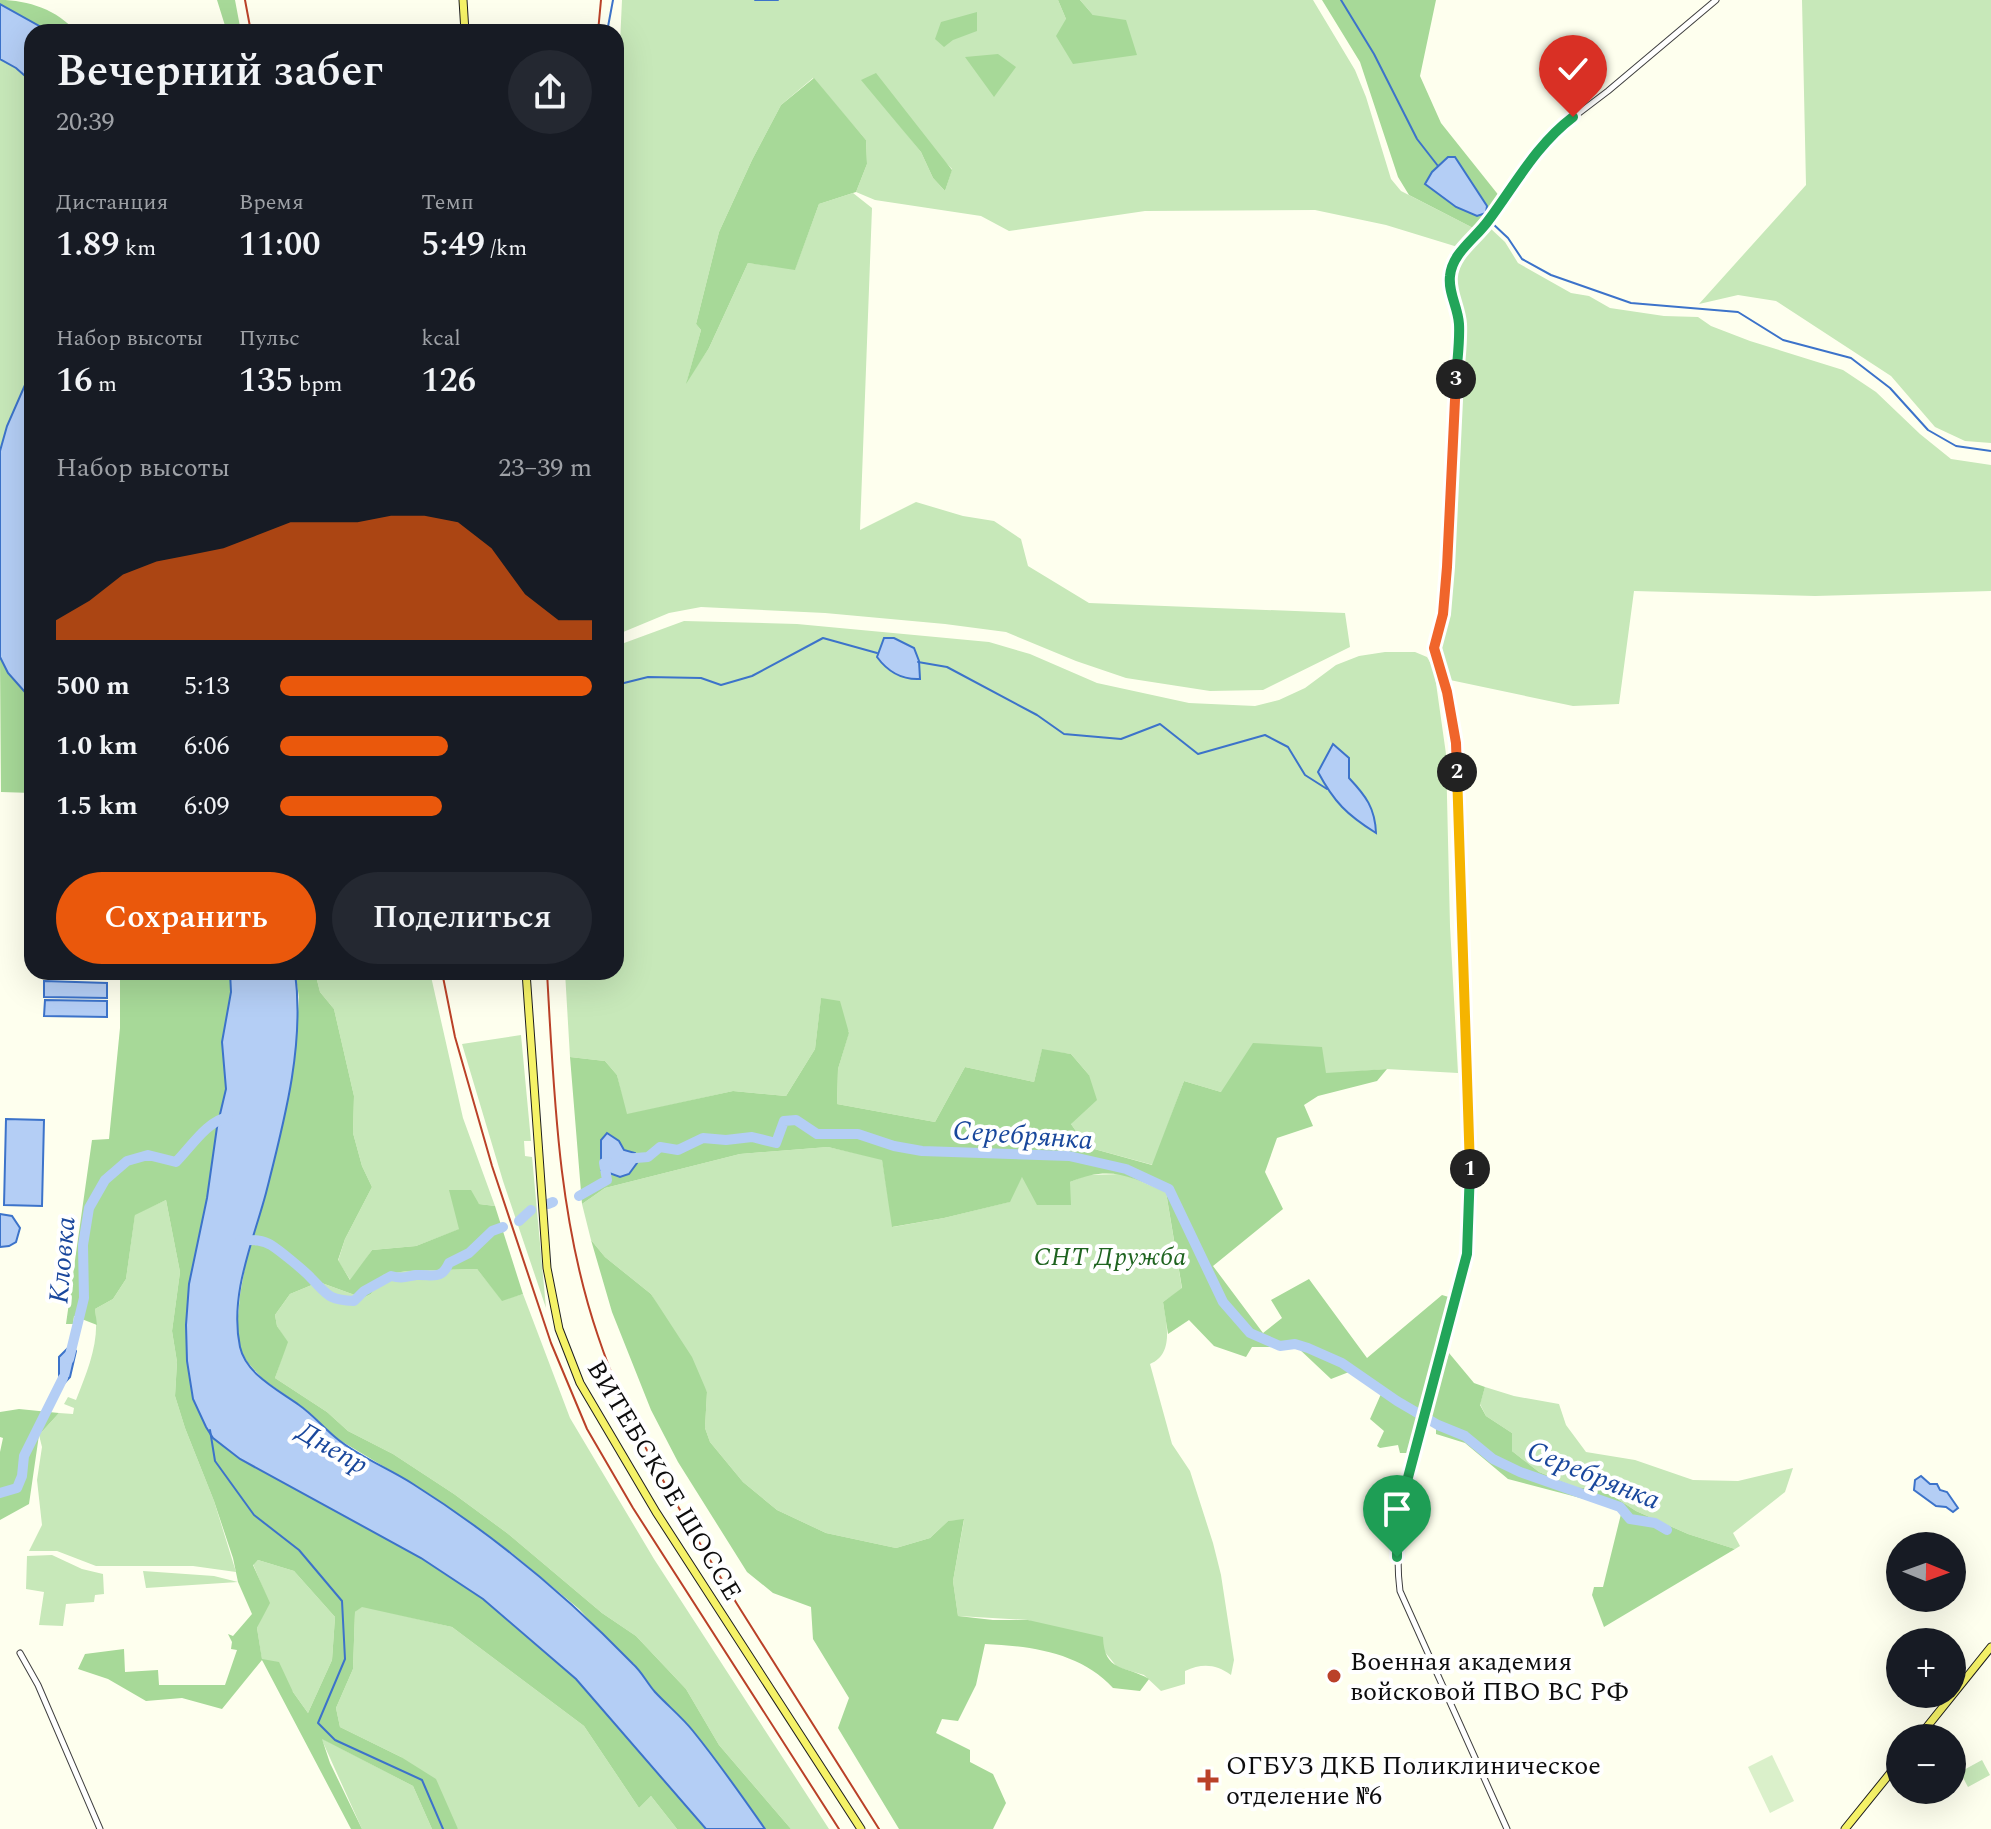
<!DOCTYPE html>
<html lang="ru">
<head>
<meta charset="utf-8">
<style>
  body { margin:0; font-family:Spectral,serif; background:#242831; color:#f1f3f6; height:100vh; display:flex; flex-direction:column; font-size:30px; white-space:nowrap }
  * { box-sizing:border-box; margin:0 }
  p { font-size:26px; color:#9ea1a6 }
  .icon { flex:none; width:44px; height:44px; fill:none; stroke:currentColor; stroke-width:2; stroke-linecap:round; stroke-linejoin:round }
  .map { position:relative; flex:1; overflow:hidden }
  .panel { position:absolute; left:24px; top:24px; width:600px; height:956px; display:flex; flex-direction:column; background:#171b24; border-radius:24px; box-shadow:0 8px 32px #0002 }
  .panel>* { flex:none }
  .needle { width:52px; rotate:91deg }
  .fabs { position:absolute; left:1886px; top:1532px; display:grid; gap:16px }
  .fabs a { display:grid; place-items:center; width:80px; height:80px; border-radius:50%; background:#171b24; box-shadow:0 8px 32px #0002; font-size:40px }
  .pin { position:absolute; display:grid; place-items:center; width:68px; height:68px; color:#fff; margin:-82px -34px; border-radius:50% 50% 50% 0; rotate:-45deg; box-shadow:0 0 8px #0007 }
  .pin .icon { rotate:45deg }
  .km { position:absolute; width:40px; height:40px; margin:-20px; border-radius:50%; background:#222; color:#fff; font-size:22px; line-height:40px; text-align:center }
  .round { display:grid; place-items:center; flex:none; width:84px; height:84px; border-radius:42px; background:#242831 }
  .head { display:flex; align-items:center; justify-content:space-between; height:136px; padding:0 32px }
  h1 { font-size:44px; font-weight:600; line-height:60px }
  .stats { display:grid; grid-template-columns:repeat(3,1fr); gap:12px; height:136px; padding:8px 32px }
  .stats div { display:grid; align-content:center }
  .stats b { font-size:34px; font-weight:600 }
  .stats small { font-size:22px; font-weight:400 }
  .stats p { font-size:22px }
  .chart { height:224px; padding:16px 32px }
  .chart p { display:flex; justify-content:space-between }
  .chart svg { width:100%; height:144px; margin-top:8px; fill:#ea580c; opacity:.7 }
  .button { display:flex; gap:16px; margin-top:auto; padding:16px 32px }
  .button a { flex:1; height:92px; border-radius:48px; background:#ea580c; color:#fff; font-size:32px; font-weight:600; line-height:92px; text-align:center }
  .button a+a { background:#242831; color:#f1f3f6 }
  ul { padding:0 32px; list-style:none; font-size:26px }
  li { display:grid; grid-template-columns:128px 96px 1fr; align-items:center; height:60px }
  li i { height:20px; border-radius:10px; background:#ea580c }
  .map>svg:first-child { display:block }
  .green { fill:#c7e8b9; fill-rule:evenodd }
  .forest { fill:#a7d998; fill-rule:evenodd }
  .pitch { fill:#daf0ca }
  .water { fill:#b4cef5; stroke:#3c73ca; stroke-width:2 }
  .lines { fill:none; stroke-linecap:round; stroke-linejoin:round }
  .stream { stroke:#3c73ca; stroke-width:2 }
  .river { stroke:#b4cef5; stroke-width:10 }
  .minor-casing { stroke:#404040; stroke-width:7 }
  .major-casing { stroke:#1e1e1e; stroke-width:9 }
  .minor { stroke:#fff; stroke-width:5 }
  .major { stroke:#f5f267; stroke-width:7 }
  .rail { stroke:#ba4128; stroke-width:2 }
  .split-1-casing { stroke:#fff; stroke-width:16 }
  .split-2-casing { stroke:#fff; stroke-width:16 }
  .split-3-casing { stroke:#fff; stroke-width:16 }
  .split-4-casing { stroke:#fff; stroke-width:16 }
  .split-1 { stroke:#22a559; stroke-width:10 }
  .split-2 { stroke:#f5b400; stroke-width:10 }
  .split-3 { stroke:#f0652b; stroke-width:10 }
  .split-4 { stroke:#22a559; stroke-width:10 }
  .poi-dot { fill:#ba4128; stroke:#fff; stroke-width:3 }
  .labels { text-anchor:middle; stroke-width:8; stroke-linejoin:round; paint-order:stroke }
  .park-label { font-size:26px; font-style:italic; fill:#1f6420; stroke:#fff }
  .street-label { font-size:26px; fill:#0d0d0d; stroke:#fff }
  .poi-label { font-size:26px; fill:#0d0d0d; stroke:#fff; text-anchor:start }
  .water-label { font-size:28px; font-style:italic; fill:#19479c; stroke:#fff }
</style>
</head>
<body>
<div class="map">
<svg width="1991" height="1829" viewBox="0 0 1991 1829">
  <rect width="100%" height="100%" fill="#feffee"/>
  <path class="green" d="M622,0H1058L1066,19L1093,15L1080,0H1313L1355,70L1366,97L1391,179L1401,191L1477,230L1461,248L1386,225L1315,210L1145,211L1009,231L981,216L875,200L856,192L867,164L866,140L813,78L781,105L752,160L719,232L696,324L701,330L687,381L709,348L748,263L795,269L819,204L853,193L872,208L860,530L916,502L963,516L994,521L1021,539L1028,566L1089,603L1345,613L1350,647L1263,690L1210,691L1126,678L1076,661L1006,632L945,624L825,613L701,607L669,613L616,635V130ZM862,79L952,169L945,191L933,178L921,152Z
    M1802,0H1991V443L1965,441L1935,427L1891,376L1776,301L1738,295L1699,304L1806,185Z
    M0,59L16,68L32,82V369L7,426L0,451Z
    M1489,227L1505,242L1518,263L1571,293L1589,296L1610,308L1664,316L1698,317L1711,326L1750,341L1843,370L1876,392L1920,434L1951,459L1991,465V591L1815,596L1634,591L1619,704L1573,706L1450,680L1440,655L1454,539L1464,331L1456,281L1462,259Z
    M684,621L797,624L989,642L1030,654L1097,683L1189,703L1255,706L1279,700L1305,688L1336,665L1359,656L1385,652H1415L1427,657L1434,669L1446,754L1450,926L1458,1073L1386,1069L1326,1074L1221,1092L1184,1081L1153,1165L1087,1147L1071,1124L1089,1075L1071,1054L1042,1050L1034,1082L965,1067L935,1122L837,1104L838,1069L849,1032L821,999L815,1049L786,1096L733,1091L626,1115L617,1075L605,1061L570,1057L565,972H616V646Z
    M315,972H430L463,1118L495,1206L479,1204L450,1190L460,1229L416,1246L372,1250L351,1281L338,1261L345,1239L372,1187L362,1166L353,1133L354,1096L334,1009L320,992Z
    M521,1035L531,1141H524L525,1156L532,1157L546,1308L503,1181L462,1044Z
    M828,1147L882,1159L893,1227L944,1218L1009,1202L1022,1176L1070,1182L1087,1175L1123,1174L1166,1192L1182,1289L1163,1302C1166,1322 1175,1354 1150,1364L1172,1444L1190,1471L1213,1543L1221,1575L1234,1660L1231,1675C1216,1664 1202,1663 1185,1671V1684L1161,1691L1144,1675L1117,1667L1104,1651L1028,1620L958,1616L953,1581L964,1520L948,1521L930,1538L896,1548L826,1533L777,1510L743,1482L710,1442L705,1428L707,1392L651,1294L605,1257L591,1240L582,1204L605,1188L740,1154Z
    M166,1200L180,1272L172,1331L177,1362L175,1396L185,1428L214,1501L236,1572L193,1566H96L57,1551H29L42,1525L37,1480L42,1447L39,1435L59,1413L73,1414L74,1408L64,1404L68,1397L76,1400C88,1369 100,1342 95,1309L113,1299L126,1279L135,1214Z
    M477,1269L502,1300L523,1294L570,1418L654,1559L829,1829H791L719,1745L686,1689L636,1636L602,1613L507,1533L454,1494L393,1454L348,1431L327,1412L275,1378L287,1342L277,1326L275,1315L290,1294L319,1282L363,1298L371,1294L382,1275L407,1271Z
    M1485,1387L1514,1396L1559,1404L1566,1425L1586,1452L1635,1460L1693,1480L1738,1481L1793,1468L1785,1492L1733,1533L1740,1546L1735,1549L1688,1534L1636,1511L1604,1490L1576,1487L1539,1472L1512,1451V1433L1486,1416L1480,1404Z
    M52,1555L82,1569L103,1574L104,1594L95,1595L94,1602L66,1604L63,1626L39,1625L44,1592L26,1589L27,1556Z
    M258,1560L294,1571L335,1617L332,1660L308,1713L293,1692L262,1660L257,1628L269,1603L253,1564Z
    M143,1571L214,1576L238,1582L146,1588Z
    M362,1606L452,1627L584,1726L639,1808L651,1796L677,1829H458L401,1757L340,1727L336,1708L353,1669L355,1612Z
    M321,1738L413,1786L432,1829H362Z
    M1982,1760L1990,1775L1968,1787L1960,1772Z"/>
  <path class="forest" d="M0,0C28,0 58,10 76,32H50L0,4Z
    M217,0H235L241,32H227Z
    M1058,0H1080L1093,15L1126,20L1137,55L1073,64L1056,36L1066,19Z
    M1322,0H1436L1420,76L1441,123L1500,197L1477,230L1409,195L1398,177L1360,62Z
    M977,12V31L953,40L944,47L935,39L941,22Z
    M998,54L1016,67L994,97L965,57Z
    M876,73L952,170L945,191L933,178L921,152L861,80Z
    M814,78L866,140L867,164L856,192L819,204L795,270L748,263L709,348L686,384L701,330L696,324L719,232L752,160L781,105Z
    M0,657L8,673L32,700V793L1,792Z
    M120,972H230L231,992L222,1042L226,1089L217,1127L207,1198L197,1244L187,1361L193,1399L206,1427L240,1459L421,1558L483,1599L576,1679L706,1829H677L651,1796L639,1808L584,1726L452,1627L362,1607L355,1612L353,1669L336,1708L340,1727L401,1757L436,1779L458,1829H432L413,1786L322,1739L330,1763L362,1829H351L262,1660L222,1709L182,1698L146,1701L108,1679L78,1669L85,1654L124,1649L125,1672L158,1670L159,1685H225L237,1650L231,1649L232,1642L228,1634L233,1636L252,1614L238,1582L233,1558L214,1501L185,1428L175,1396L177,1362L172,1331L180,1272L166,1200L135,1215L126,1279L113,1299L95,1309L97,1325L74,1316L73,1324H66L92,1140L109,1139L120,1028ZM258,1560L294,1571L335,1617L332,1660L308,1713L293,1692L279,1662L262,1659L257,1628L270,1603L253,1565Z
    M295,972H315L320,992L334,1009L354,1096L353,1133L362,1166L372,1187L345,1239L338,1260L350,1280L372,1250L416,1246L459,1229L449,1190H471L479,1204L495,1206L523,1294L502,1301L477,1269L407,1271L383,1275L371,1294L363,1298L319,1282L290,1294L275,1315L277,1326L288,1342L275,1378L327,1412L348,1431L393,1454L454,1494L507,1533L602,1613L636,1636L686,1689L719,1745L791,1829H765L694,1732L656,1693L634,1664L615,1648L579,1609L512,1553L467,1521L413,1484L336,1438L298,1404L264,1380L248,1363L241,1352L237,1327L240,1295L248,1250L265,1195L287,1106L296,1044L299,997Z
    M821,998L840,1001L849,1033L838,1069L837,1104L935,1122L965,1067L1034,1082L1042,1049L1071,1054L1089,1075L1097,1100L1071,1124L1087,1147L1152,1165L1184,1081L1221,1092L1253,1043L1322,1047L1326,1073L1387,1069L1377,1081L1318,1096L1304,1105L1313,1126L1277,1138L1265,1172L1283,1209L1213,1266L1263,1333L1282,1318L1271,1300L1309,1279L1367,1358L1442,1295L1452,1298L1411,1453H1400L1398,1445L1380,1448L1377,1446L1384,1431L1370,1419L1381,1394L1349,1372L1331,1379L1297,1347H1252L1246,1357L1214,1346L1189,1320L1168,1334L1163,1302L1182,1288L1166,1192C1129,1176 1110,1165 1070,1182L1071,1205H1037L1022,1177L1010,1202L944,1218L892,1227L882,1160L828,1147L740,1154L605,1188L582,1204L570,1057L605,1061L617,1075L627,1114L733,1091L786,1096L815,1049Z
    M591,1240L605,1257L651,1294L692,1357L707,1392L705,1428L710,1442L743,1482L777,1510L826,1533L896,1548L930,1538L948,1521L964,1519L953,1581L958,1616L993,1620H1028L1103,1637C1104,1673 1126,1665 1149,1679L1140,1691L1113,1688C1081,1653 1032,1646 985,1644L976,1685L958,1721L942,1719L936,1733L970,1750V1762L993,1774L1006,1803L993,1829H899L838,1728L849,1698L813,1639L811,1607L773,1593L747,1572L678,1462L651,1410L612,1312Z
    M1449,1353L1474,1383L1485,1387L1480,1405L1486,1416L1512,1433V1451L1539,1472L1576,1487L1604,1490L1636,1511L1688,1534L1735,1549L1604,1627L1592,1595L1594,1587H1603L1621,1514L1611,1506L1508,1479L1465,1443L1436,1434V1426L1427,1423Z
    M19,1409L59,1413L39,1435L29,1504L0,1520V1452L3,1438L0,1437V1412Z"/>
  <path class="pitch" d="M1772,1755L1794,1801L1770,1813L1748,1767Z"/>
  <path class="water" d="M0,4L50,32H32V82L16,68L0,59Z
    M1448,157H1455L1487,206L1486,213L1477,216L1456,207L1425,184L1432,172Z
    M32,369V505L27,548L32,585V700L8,673L0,657V451L7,426Z
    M884,638H894L914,648L919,661L920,679C901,680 888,672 877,657Z
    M1333,744L1349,758V778C1366,796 1375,808 1376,833C1347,815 1334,802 1318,772Z
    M230,972H295C305,1045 284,1122 266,1193C253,1242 229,1295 240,1347C246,1374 278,1390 299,1405C312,1414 323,1427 335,1437C357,1456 388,1468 413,1484C494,1535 567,1596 633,1664C642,1672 647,1683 655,1692C668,1706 682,1717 693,1731C719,1763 742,1796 765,1829H706L576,1679L483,1599L421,1558L240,1459L213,1438L206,1427L193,1399L187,1361L186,1325L189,1284L207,1198L217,1127L226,1089L222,1042L231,992Z
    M44,981L107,983V998L44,997Z
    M45,1000L107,1001V1017L44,1016Z
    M6,1119L44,1120L42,1206L4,1205Z
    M607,1133L619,1141L624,1150L635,1153L637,1163L629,1174L620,1177L601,1170V1140Z
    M0,1214L12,1216L20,1228L16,1242L9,1246L0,1247Z
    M71,1345L76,1351L70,1377L59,1389V1357Z
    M1921,1476L1930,1484H1937L1940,1490L1947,1492L1958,1508L1953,1512L1946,1507L1936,1506L1914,1490L1915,1480Z"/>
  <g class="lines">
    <path class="stream" d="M755,0H778
      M1341,0L1374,54L1417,139L1438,166
      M607,32L613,0
      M1492,223L1508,238L1522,259L1551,275L1631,303L1738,312L1783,340L1851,358L1890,388L1928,430L1956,446L1991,451
      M918,662L947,667L1037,715L1064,734L1121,739L1160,724L1198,754L1265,735L1288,747L1305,775L1327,789
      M616,685L648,677L701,678L721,685L752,676L823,638L877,653
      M210,1430L215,1461L254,1515L299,1550L342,1601L345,1659L318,1723L335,1740L422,1780L443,1829"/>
    <path class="river" d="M624,1159L648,1157L660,1147L678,1150L703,1138L726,1140L752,1137L776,1143L784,1121L796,1120L817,1134H858L894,1146L922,1151L1069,1156L1126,1169L1169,1189L1223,1302L1250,1333L1280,1346L1295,1344L1308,1348L1342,1363L1397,1401L1438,1425L1465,1436L1493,1459L1520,1472L1620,1507L1630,1519L1655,1523L1667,1530
      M579,1196L607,1180L604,1163L608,1162
      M548,1204L553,1202
      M519,1221L531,1210
      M240,1240C250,1240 262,1239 271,1245C279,1250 305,1271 311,1278C328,1295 328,1300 354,1301L364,1291L391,1276C402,1279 405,1277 416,1275C432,1274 441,1281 449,1263L469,1253L492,1231L503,1227
      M69,1359L84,1298L83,1245L89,1208L105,1180L127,1161L148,1155L176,1162C191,1147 207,1121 228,1117
      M0,1493L17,1488L22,1476L24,1456L63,1378"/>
    <defs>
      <path id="minor" d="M20,1653L38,1685L100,1829
        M1507,1829L1400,1591C1392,1530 1410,1474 1425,1415C1439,1361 1453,1308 1467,1254L1470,1217L1456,743L1447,692L1434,648L1443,614L1447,567L1459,321L1450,287V273L1454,260L1486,223L1541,147L1554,132L1608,91L1716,0"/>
      <path id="major" d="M463,0L465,32
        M526,972L547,1268L559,1329L580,1383L656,1512L861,1829
        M1918,1738L1991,1647
        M1845,1829L1900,1761"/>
    </defs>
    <use href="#minor" class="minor-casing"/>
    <use href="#major" class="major-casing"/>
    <use href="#minor" class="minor"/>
    <use href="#major" class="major"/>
    <path class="rail" d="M245,0L251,32
      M598,32L601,0
      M442,972L455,1037L492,1166L551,1343L587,1429L633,1508L839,1829
      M547,972C554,1094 558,1219 598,1336C630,1433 684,1518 737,1604C785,1679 832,1754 879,1829"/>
  </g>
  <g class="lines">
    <defs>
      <path id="split-1" d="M1397,1557V1543L1406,1485L1467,1254L1470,1169"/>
      <path id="split-2" d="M1457,772L1470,1169"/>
      <path id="split-3" d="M1456,379L1447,567L1443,614L1434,648L1447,692L1456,743L1457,772"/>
      <path id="split-4" d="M1456,379C1457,361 1460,342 1459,324C1458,307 1448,293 1450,276C1452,253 1475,239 1488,221C1515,185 1536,145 1573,117"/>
    </defs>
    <use href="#split-1" class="split-1-casing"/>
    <use href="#split-2" class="split-2-casing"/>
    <use href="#split-3" class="split-3-casing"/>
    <use href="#split-4" class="split-4-casing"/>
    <use href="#split-1" class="split-1"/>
    <use href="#split-2" class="split-2"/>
    <use href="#split-3" class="split-3"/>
    <use href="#split-4" class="split-4"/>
  </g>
  <g class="poi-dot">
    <circle cx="1334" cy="1676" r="8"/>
    <path d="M1204 1768h8v8h8v8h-8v8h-8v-8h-8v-8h8z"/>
  </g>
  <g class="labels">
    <g class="park-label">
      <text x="1110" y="1265">СНТ Дружба</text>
    </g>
    <g class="street-label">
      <text transform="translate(665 1480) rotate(59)" y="9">ВИТЕБСКОЕ ШОССЕ</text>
    </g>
    <g class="poi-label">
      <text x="1350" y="1670">Военная академия<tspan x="1350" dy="30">войсковой ПВО ВС РФ</tspan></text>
      <text x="1226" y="1774">ОГБУЗ ДКБ Поликлиническое<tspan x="1226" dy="30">отделение №6</tspan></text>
    </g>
    <g class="water-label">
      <text transform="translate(1023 1134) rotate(4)" y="10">Серебрянка</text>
      <text transform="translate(61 1260) rotate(-85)" y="10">Кловка</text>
      <text transform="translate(333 1447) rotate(30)" y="10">Днепр</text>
      <text transform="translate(1594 1474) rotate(22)" y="10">Серебрянка</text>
    </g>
  </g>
</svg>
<div class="fabs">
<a><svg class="needle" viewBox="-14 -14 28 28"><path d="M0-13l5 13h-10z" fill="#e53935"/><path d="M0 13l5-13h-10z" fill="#9ea1a6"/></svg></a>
<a>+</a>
<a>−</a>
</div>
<div class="pin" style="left:1397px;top:1557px;background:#1e9e55"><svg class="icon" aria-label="arrive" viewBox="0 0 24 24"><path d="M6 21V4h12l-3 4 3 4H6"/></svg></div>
<div class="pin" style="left:1573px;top:117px;background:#d93025"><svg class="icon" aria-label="check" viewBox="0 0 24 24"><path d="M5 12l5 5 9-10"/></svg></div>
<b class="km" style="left:1470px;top:1169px">1</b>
<b class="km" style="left:1457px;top:772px">2</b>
<b class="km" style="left:1456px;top:379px">3</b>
<section class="panel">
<div class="head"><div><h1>Вечерний забег</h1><p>20:39</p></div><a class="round"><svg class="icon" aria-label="share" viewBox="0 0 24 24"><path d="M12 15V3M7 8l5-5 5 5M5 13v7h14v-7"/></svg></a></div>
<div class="stats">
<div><p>Дистанция</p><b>1.89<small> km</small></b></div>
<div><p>Время</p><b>11:00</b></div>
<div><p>Темп</p><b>5:49<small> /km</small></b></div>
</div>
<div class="stats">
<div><p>Набор высоты</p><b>16<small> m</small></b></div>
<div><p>Пульс</p><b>135<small> bpm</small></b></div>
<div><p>kcal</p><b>126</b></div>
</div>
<div class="chart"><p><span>Набор высоты</span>23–39 m</p>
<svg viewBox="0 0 160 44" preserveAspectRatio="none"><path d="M0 44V38L10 32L20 24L30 20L40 18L50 16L60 12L70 8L80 8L90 8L100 6L110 6L120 8L130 16L140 30L150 38L160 38V44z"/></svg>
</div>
<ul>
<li><b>500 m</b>5:13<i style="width:100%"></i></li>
<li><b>1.0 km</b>6:06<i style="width:54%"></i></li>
<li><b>1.5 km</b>6:09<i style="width:52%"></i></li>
</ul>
<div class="button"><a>Сохранить</a><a>Поделиться</a></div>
</section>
</div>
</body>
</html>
